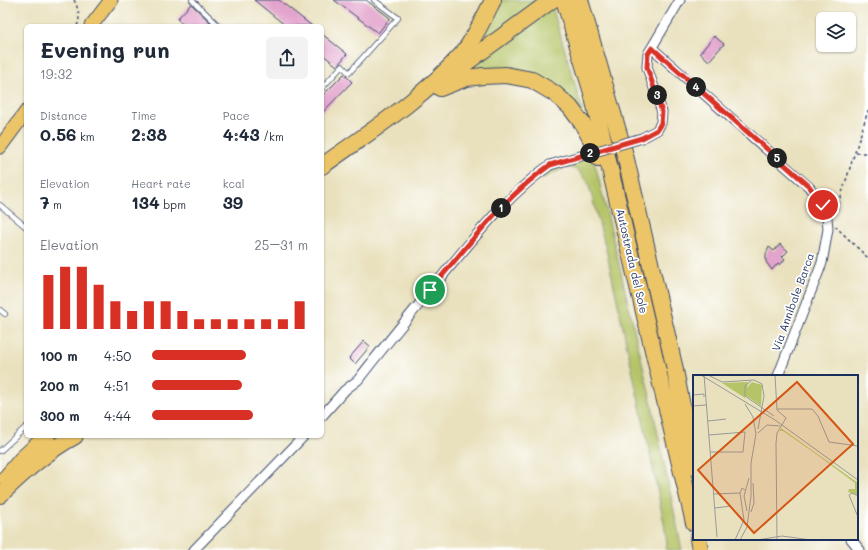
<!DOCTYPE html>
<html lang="en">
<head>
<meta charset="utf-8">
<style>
  body { margin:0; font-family:Mali,sans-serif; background:#f2f2f3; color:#1f2937; height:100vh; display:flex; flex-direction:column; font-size:15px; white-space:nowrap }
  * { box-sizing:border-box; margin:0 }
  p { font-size:13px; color:#747a83 }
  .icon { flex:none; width:22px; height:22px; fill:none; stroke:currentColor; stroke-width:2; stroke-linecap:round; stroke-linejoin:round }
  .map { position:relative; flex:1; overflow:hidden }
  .details { position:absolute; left:24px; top:24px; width:300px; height:414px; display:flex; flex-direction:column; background:#fff; border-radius:6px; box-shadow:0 1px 3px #0004 }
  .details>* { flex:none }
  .fabs { position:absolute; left:816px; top:12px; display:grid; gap:8px }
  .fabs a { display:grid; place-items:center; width:40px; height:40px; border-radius:6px; background:#fff; box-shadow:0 1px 3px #0004; font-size:20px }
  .pin { position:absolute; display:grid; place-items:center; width:34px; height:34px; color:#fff; margin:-17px; border:2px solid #fff; border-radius:50%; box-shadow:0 1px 4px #0007 }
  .km { position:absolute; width:20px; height:20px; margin:-10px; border-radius:50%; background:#222; color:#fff; font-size:11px; line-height:20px; text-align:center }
  .round { display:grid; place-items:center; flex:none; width:42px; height:42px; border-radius:6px; background:#f2f2f3 }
  .headline { display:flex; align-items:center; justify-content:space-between; height:68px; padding:0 16px }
  h1 { font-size:22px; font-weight:700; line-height:30px }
  .stats { display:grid; grid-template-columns:repeat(3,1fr); gap:6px; height:68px; padding:4px 16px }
  .stats div { display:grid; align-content:center }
  .stats b { font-size:17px; font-weight:700 }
  .stats small { font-size:11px; font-weight:400 }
  .stats p { font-size:11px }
  .chart { height:112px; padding:8px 16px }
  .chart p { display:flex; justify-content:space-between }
  .chart svg { width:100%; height:72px; margin-top:4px; stroke:#d93025; stroke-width:6 }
  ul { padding:0 16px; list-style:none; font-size:13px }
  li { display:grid; grid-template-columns:64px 48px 1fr; align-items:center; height:30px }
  li i { height:10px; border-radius:5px; background:#d93025 }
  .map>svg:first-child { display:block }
  .green { fill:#b5c467; stroke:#687a62 }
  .building { fill:#e2a3cc }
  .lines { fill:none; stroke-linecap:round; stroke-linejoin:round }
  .lane-casing { stroke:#3a4a6c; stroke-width:6 }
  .street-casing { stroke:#3a4a6c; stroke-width:11 }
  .primary-casing { stroke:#3a4a6c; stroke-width:15 }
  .highway-casing { stroke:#3a4a6c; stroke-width:18 }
  .path { stroke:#3a4a6c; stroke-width:1.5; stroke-dasharray:3 3; stroke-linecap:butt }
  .lane { stroke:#fff; stroke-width:4.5 }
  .street { stroke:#fff; stroke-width:9 }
  .primary { stroke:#ecc569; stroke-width:13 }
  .highway { stroke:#ecc569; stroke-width:16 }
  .street-bridge-casing { stroke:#3a4a6c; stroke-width:11; stroke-linecap:butt }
  .street-bridge { stroke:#fff; stroke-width:9 }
  .route-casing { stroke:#fff; stroke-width:8 }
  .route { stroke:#d93025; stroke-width:5 }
  .labels { text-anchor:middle; stroke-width:3.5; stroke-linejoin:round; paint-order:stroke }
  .street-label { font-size:11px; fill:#1b2f5e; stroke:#fff }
  .inset-road { fill:none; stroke:#979a98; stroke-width:1 }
  .view { fill:#d45514; fill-opacity:0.15; stroke:#d45514; stroke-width:2 }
  .inset-edge { fill:none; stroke:#1b2f5e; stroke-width:2 }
</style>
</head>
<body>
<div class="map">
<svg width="868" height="550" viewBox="0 0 868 550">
  <rect width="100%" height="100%" fill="#fff"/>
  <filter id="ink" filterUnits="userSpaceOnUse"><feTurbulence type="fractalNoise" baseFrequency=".025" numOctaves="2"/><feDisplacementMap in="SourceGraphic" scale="8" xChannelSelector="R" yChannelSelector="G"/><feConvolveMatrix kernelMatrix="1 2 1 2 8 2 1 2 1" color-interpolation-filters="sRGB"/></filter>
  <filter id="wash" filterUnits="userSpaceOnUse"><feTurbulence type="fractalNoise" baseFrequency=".012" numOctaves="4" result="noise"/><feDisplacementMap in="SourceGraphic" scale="16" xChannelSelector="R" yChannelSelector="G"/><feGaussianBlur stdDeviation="0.9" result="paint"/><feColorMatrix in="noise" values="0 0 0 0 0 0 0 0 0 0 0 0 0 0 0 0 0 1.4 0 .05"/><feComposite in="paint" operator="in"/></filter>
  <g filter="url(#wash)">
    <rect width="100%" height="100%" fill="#e9e1be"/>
    <path class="green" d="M501,0H550L583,112L552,84L463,75L466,56Z
      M591,156L596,168L607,213L651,401L682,550H666L667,543L664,523L647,439L606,249L588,182L578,170L571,168H564L540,180L539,179L550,170Z"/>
    <g id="blocks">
      <path class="building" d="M254,0H279L312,26H286Z
        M334,0H366L390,18L378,33Z
        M191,4L214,26H185L177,19Z
        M322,34L347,54L337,66L322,54Z
        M714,36L724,44L709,61L700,53Z
        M344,74L352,82L322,113V96Z
        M780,244L788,251L782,257L785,259L780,265L778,263L772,270L766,262V254L769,247L774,251Z
        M364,341L370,346L355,364L349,358Z"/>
    </g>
  </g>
  <g filter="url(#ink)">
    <use href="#blocks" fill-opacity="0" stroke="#3a4a6c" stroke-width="1"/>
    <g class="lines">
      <defs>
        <path id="lane" d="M192,0L219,26
          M322,88L342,66L349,73L398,18L374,0
          M0,205L26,227
          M0,310L5,314
          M0,451L26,427"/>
        <path id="street" d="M652,48L809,187L823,205L827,218L828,229L822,263L778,376
          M642,138L657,130L661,123L662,112L647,67L648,54L680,0
          M322,416L345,390L358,380C387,342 418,306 448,269C479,232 510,193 550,165
          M851,539L860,550
          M194,550L304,436"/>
        <path id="primary" d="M91,26L111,0
          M0,147L26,112"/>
        <path id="highway" d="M564,0L592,93L694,523
          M580,0L625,155L674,365L694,467
          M455,71L552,0
          M440,88L466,78L483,76L506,75L532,80L554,93L570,107L582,123L591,139L598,158
          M322,166C371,131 423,98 463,53C474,39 485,16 493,0
          M6,478L22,459L47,436
          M0,495C23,473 47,451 75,436
          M698,539L700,550"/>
      </defs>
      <use href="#lane" class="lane-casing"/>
      <use href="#street" class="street-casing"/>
      <use href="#primary" class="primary-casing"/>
      <use href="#highway" class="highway-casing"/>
      <path class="path" d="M74,0C78,8 81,17 77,26
        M856,153H868
        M833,214L836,212L868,111
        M835,226L868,258"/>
      <use href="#lane" class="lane"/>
      <use href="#street" class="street"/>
      <use href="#primary" class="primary"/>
      <use href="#highway" class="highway"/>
      <defs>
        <path id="street-bridge" d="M550,165L642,138"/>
      </defs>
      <use href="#street-bridge" class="street-bridge-casing"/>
      <use href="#street-bridge" class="street-bridge"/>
    </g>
  </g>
  <g class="lines" filter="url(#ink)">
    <defs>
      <path id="route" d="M430,290C467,247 503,198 550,165L642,138L657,130L661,123L662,112L647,67L648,54L652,48L809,186L823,205"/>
    </defs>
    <use href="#route" class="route-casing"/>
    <use href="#route" class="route"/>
  </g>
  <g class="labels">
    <g class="street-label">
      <text transform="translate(632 261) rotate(77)" y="4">Autostrada del Sole</text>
      <text transform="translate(793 302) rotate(-70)" y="4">Via Annibale Barca</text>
    </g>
  </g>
  <g transform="translate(693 375)">
    <rect width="165" height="165" fill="#e9e1be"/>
    <path d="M55,7L52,23L29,8ZM59,7L69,10L68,31L52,20L51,16ZM88,53L165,108V120L155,117L156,114H162V108L123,79L90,56H87L85,61Z" fill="#b5c467"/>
    <path class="inset-road" d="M8,0L82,45L165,105M11,0L24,162M15,0L29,7L61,5L69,9L71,21L65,54M82,0L84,35L93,43L84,58L83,68L84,165M58,6L52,11V21L81,41M0,20L11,19V22M0,31L13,30M84,34H119L125,41L136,67L165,71M15,46L33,44M65,58L74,50L87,51M16,60L52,57L50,77H17M21,119L47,118L49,113L52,115M165,121L159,118L156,120L165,142M22,133L38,131M54,136L51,121L56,103M58,137L61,128L60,108M42,165L51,145L47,118M47,165L54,152L58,121V88L63,59L60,42L52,29M64,165L89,161L118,165"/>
    <path class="view" d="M104,7L160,69L61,158L5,95Z"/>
    <rect width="165" height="165" class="inset-edge"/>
  </g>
</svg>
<div class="fabs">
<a><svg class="icon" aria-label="layers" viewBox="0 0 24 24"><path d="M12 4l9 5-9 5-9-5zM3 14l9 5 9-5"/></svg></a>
</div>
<div class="pin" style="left:430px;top:290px;background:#1e9e55"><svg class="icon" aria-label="arrive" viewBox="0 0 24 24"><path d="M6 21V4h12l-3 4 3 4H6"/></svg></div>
<div class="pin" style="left:823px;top:205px;background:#d93025"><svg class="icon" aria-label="check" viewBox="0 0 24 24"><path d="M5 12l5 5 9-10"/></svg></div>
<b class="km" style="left:501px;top:208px">1</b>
<b class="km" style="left:590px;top:153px">2</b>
<b class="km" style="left:657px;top:95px">3</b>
<b class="km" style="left:696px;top:87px">4</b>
<b class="km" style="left:777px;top:158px">5</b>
<section class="details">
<div class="headline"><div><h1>Evening run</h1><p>19:32</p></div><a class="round"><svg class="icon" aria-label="share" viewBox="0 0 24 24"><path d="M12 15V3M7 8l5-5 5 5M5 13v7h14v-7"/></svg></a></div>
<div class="stats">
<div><p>Distance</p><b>0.56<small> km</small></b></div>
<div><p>Time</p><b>2:38</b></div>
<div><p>Pace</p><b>4:43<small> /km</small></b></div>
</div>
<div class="stats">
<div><p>Elevation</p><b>7<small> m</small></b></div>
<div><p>Heart rate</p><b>134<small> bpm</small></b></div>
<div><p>kcal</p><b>39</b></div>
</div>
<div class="chart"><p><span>Elevation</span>25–31 m</p>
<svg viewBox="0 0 160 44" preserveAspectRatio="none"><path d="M5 44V11M15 44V6M25 44V6M35 44V17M45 44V27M55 44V33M65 44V27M75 44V27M85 44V33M95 44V38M105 44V38M115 44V38M125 44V38M135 44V38M145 44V38M155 44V27"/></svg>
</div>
<ul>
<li><b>100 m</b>4:50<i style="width:60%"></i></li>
<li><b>200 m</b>4:51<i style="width:58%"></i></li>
<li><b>300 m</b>4:44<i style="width:65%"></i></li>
</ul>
</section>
</div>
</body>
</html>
